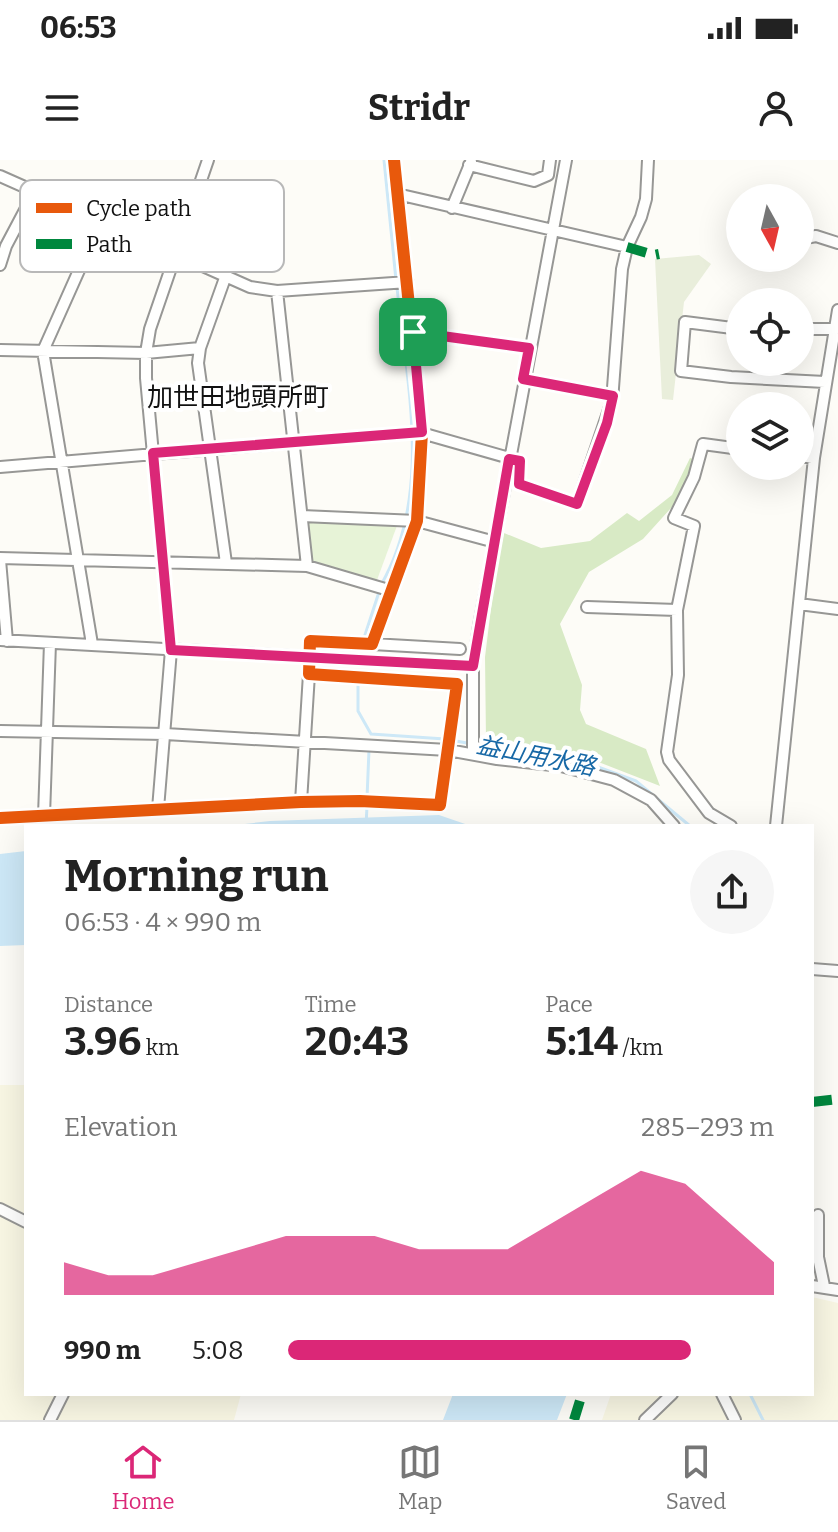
<!DOCTYPE html>
<html lang="en">
<head>
<meta charset="utf-8">
<style>
  body { margin:0; font-family:Bitter,"Noto Sans JP",serif; background:#f6f6f6; color:#222; height:100vh; display:flex; flex-direction:column; font-size:30px; white-space:nowrap }
  * { box-sizing:border-box; margin:0 }
  p { font-size:26px; color:#767676 }
  .icon { flex:none; width:44px; height:44px; fill:none; stroke:currentColor; stroke-width:2; stroke-linecap:round; stroke-linejoin:round }
  .map { position:relative; flex:1; overflow:hidden }
  .panel { position:absolute; left:24px; top:664px; width:790px; height:572px; display:flex; flex-direction:column; background:#fff; border-radius:0px; box-shadow:0 8px 32px #0002 }
  .panel>* { flex:none }
  .needle { width:52px; rotate:172deg }
  .buttons { position:absolute; left:726px; top:24px; display:grid; gap:16px }
  .buttons a { display:grid; place-items:center; width:88px; height:88px; border-radius:50%; background:#fff; box-shadow:0 8px 32px #0002; font-size:40px }
  .pin { position:absolute; display:grid; place-items:center; width:68px; height:68px; color:#fff; margin:-34px; border-radius:16px; box-shadow:0 4px 12px #0006 }
  .round { display:grid; place-items:center; flex:none; width:84px; height:84px; border-radius:42px; background:#f6f6f6 }
  .headline { display:flex; align-items:center; justify-content:space-between; height:136px; padding:0 40px }
  h1 { font-size:44px; font-weight:700; line-height:60px }
  .stats { display:grid; grid-template-columns:repeat(3,1fr); gap:12px; height:136px; padding:8px 40px }
  .stats div { display:grid; align-content:center }
  .stats b { font-size:40px; font-weight:700 }
  .stats small { font-size:22px; font-weight:400 }
  .stats p { font-size:22px }
  .chart { height:224px; padding:16px 40px }
  .chart p { display:flex; justify-content:space-between }
  .chart svg { width:100%; height:144px; margin-top:8px; fill:#db2777; opacity:.7 }
  ul { padding:0 40px; list-style:none; font-size:26px }
  li { display:grid; grid-template-columns:128px 96px 1fr; align-items:center; height:60px }
  li i { height:20px; border-radius:10px; background:#db2777 }
  .status { display:flex; justify-content:space-between; align-items:center; height:56px; padding:0 40px; background:#fff; direction:ltr }
  .status svg { height:22px; fill:currentColor }
  header { display:flex; justify-content:space-between; align-items:center; height:104px; padding:0 40px; background:#fff; font-size:36px; font-weight:700 }
  .tabs { display:flex; justify-content:space-around; align-items:center; height:112px; border-top:2px solid #e0e0e0; background:#fff; font-size:22px; color:#767676 }
  .tabs a { display:grid; justify-items:center; gap:4px }
  .tabs .selected { color:#db2777 }
  .map>svg:first-child { display:block }
  .farmland { fill:#f9f7e4 }
  .green { fill:#e7f3d7 }
  .forest { fill:#d8eac5 }
  .cemetery { fill:#e9eedb }
  .water { fill:#cde8f7 }
  .lines { fill:none; stroke-linecap:round; stroke-linejoin:round }
  .stream { stroke:#cde8f7; stroke-width:3 }
  .minor-casing { stroke:#979795; stroke-width:14 }
  .minor { stroke:#fffffe; stroke-width:10 }
  .quiet { stroke:#00873e; stroke-width:10; stroke-dasharray:20 10; stroke-linecap:butt }
  .cycleway-casing { stroke:#fff; stroke-width:17 }
  .cycleway { stroke:#e8590c; stroke-width:12 }
  .route-casing { stroke:#fff; stroke-width:16 }
  .route { stroke:#db2777; stroke-width:10 }
  .labels { text-anchor:middle; stroke-width:8; stroke-linejoin:round; paint-order:stroke }
  .water-label { font-size:24px; font-style:italic; fill:#1768a6; stroke:#fff }
  .quarter-label { font-size:26px; fill:#111; stroke:#fff }
  .key { fill:#fff; stroke:#b8b8b8; stroke-width:2 }
  .key-label { font-size:22px; fill:#111 }
</style>
</head>
<body>
<div class="status"><b>06:53</b><svg viewBox="0 0 49 12"><path d="M0 12V9h3v3zM5 12V6h3v6zM10 12V3h3v9zM15 12V0h3v12zM26 1h20v11H26zM47 4h2v5h-2z"/></svg></div>
<header><svg class="icon" aria-label="menu" viewBox="0 0 24 24"><path d="M4 6h16M4 12h16M4 18h16"/></svg>Stridr<svg class="icon" aria-label="person" viewBox="0 0 24 24"><circle cx="12" cy="8" r="4"/><path d="M4 21q1-7 8-7t8 7"/></svg></header>
<div class="map">
<svg width="838" height="1260" viewBox="0 0 838 1260">
  <rect width="100%" height="100%" fill="#fdfcf7"/>
  <path class="farmland" d="M0,925H26V1234H241L234,1260H0Z
    M812,1137L838,1143V1260H602L611,1234H812Z"/>
  <path class="green" d="M309,359L398,363L377,420L312,403L307,363Z"/>
  <path class="forest" d="M690,298L696,300L681,337L643,379L589,412L560,464L582,525L580,550L586,564L646,589L660,626L601,603L486,580L485,497L495,416L504,373L541,388L590,381L627,353L639,361L672,335Z"/>
  <path class="cemetery" d="M699,95L711,104L684,142L673,240L662,239L655,99Z"/>
  <path class="water" d="M439,655L471,666H227L270,661Z
    M26,691V785L0,786V694Z
    M453,1234H567L557,1260H443Z"/>
  <g class="lines">
    <path class="stream" d="M384,0L396,120
      M381,425C433,334 407,226 397,127
      M364,478L379,432
      M358,523V551L371,574
      M371,574L445,579L598,607L636,621L690,666
      M367,638L369,590
      M366,666L367,646
      M750,1234L763,1260"/>
    <defs>
      <path id="minor" d="M469,5L534,21L548,15L550,0
        M0,16L250,127L277,131L408,122
        M397,34L627,87
        M452,48L471,2
        M800,79L816,76L838,83
        M0,105L6,86L34,33
        M225,118L200,188L198,203L226,403
        M277,131L307,406
        M740,169L685,162L681,211L731,217L825,222
        M800,169H835
        M413,172L529,188
        M0,190L146,193L200,188
        M523,219L613,236
        M800,296L814,298
        M0,307L418,272L520,301L519,324L577,344L612,241L622,109L627,87L641,57L646,39L648,0
        M302,356L417,361L495,382
        M0,398L307,406L392,431
        M0,400L7,481
        M799,444L838,449
        M587,447L677,450
        M0,480L473,506
        M92,484L43,191L101,61
        M372,484L460,489
        M0,571L165,574L448,590L497,599L561,606L614,620L651,640L674,666
        M473,594V506L479,466L566,0
        M301,642L309,514
        M158,649L171,490L146,218V193L150,169L208,0
        M44,656L50,483
        M0,658L301,642L360,641L440,645L457,524L309,514L310,481L372,484L417,361L422,272L394,0
        M731,666L709,653L669,600L667,592L678,515L677,450L694,366L674,358L694,317L703,284L740,289
        M776,666L814,298L838,150
        M812,809L838,811
        M0,1049L26,1062
        M818,1055V1097L824,1126
        M812,1126L838,1130
        M722,1234L735,1260
        M50,1260L63,1234
        M645,1260L672,1234"/>
    </defs>
    <use href="#minor" class="minor-casing"/>
    <use href="#minor" class="minor"/>
    <path class="quiet" d="M627,87L654,95L659,94
      M812,942L838,939
      M574,1260L582,1234"/>
    <defs>
      <path id="cycleway" d="M0,658L301,642L360,641L440,645L457,524L309,514L310,481L372,484L417,361L422,272L394,0"/>
    </defs>
    <use href="#cycleway" class="cycleway-casing"/>
    <use href="#cycleway" class="cycleway"/>
  </g>
  <g class="lines">
    <defs>
      <path id="route" d="M413,172L529,188L523,219L613,236L607,263L577,344L519,324L520,301L509,299L473,506L171,490L153,293L422,272Z"/>
    </defs>
    <use href="#route" class="route-casing"/>
    <use href="#route" class="route"/>
  </g>
  <g class="labels">
    <g class="water-label">
      <text transform="translate(536 596) rotate(11)" y="8">益山用水路</text>
    </g>
    <g class="quarter-label">
      <text x="238" y="246">加世田地頭所町</text>
    </g>
  </g>
  <rect x="20" y="20" width="264" height="92" rx="12" class="key"/>
  <rect x="36" y="43" width="36" height="10" fill="#e8590c"/>
  <rect x="36" y="79" width="36" height="10" fill="#00873e"/>
  <g class="key-label">
    <text x="86" y="56">Cycle path</text>
    <text x="86" y="92">Path</text>
  </g>
</svg>
<div class="buttons">
<a><svg class="needle" viewBox="-14 -14 28 28"><path d="M0-13l5 13h-10z" fill="#e53935"/><path d="M0 13l5-13h-10z" fill="#767676"/></svg></a>
<a><svg class="icon" aria-label="locate" viewBox="0 0 24 24"><circle cx="12" cy="12" r="6"/><path d="M12 2v4M12 18v4M2 12h4M18 12h4"/></svg></a>
<a><svg class="icon" aria-label="layers" viewBox="0 0 24 24"><path d="M12 4l9 5-9 5-9-5zM3 14l9 5 9-5"/></svg></a>
</div>
<div class="pin" style="left:413px;top:172px;background:#1e9e55"><svg class="icon" aria-label="arrive" viewBox="0 0 24 24"><path d="M6 21V4h12l-3 4 3 4H6"/></svg></div>
<section class="panel">
<div class="headline"><div><h1>Morning run</h1><p>06:53 · 4 × 990 m</p></div><a class="round"><svg class="icon" aria-label="share" viewBox="0 0 24 24"><path d="M12 15V3M7 8l5-5 5 5M5 13v7h14v-7"/></svg></a></div>
<div class="stats">
<div><p>Distance</p><b>3.96<small> km</small></b></div>
<div><p>Time</p><b>20:43</b></div>
<div><p>Pace</p><b>5:14<small> /km</small></b></div>
</div>
<div class="chart"><p><span>Elevation</span>285–293 m</p>
<svg viewBox="0 0 160 44" preserveAspectRatio="none"><path d="M0 44V34L10 38L20 38L30 34L40 30L50 26L60 26L70 26L80 30L90 30L100 30L110 22L120 14L130 6L140 10L150 22L160 34V44z"/></svg>
</div>
<ul>
<li><b>990 m</b>5:08<i style="width:83%"></i></li>
</ul>
</section>
</div>
<nav class="tabs">
<a class="selected"><svg class="icon" aria-label="home" viewBox="0 0 24 24"><path d="M3 11l9-7 9 7M6 9v11h12V9"/></svg>Home</a>
<a><svg class="icon" aria-label="map" viewBox="0 0 24 24"><path d="M3 6l6-2 6 2 6-2v14l-6 2-6-2-6 2zM9 4v14M15 6v14"/></svg>Map</a>
<a><svg class="icon" aria-label="saved" viewBox="0 0 24 24"><path d="M7 4h10v16l-5-4-5 4z"/></svg>Saved</a>
</nav>
</body>
</html>
